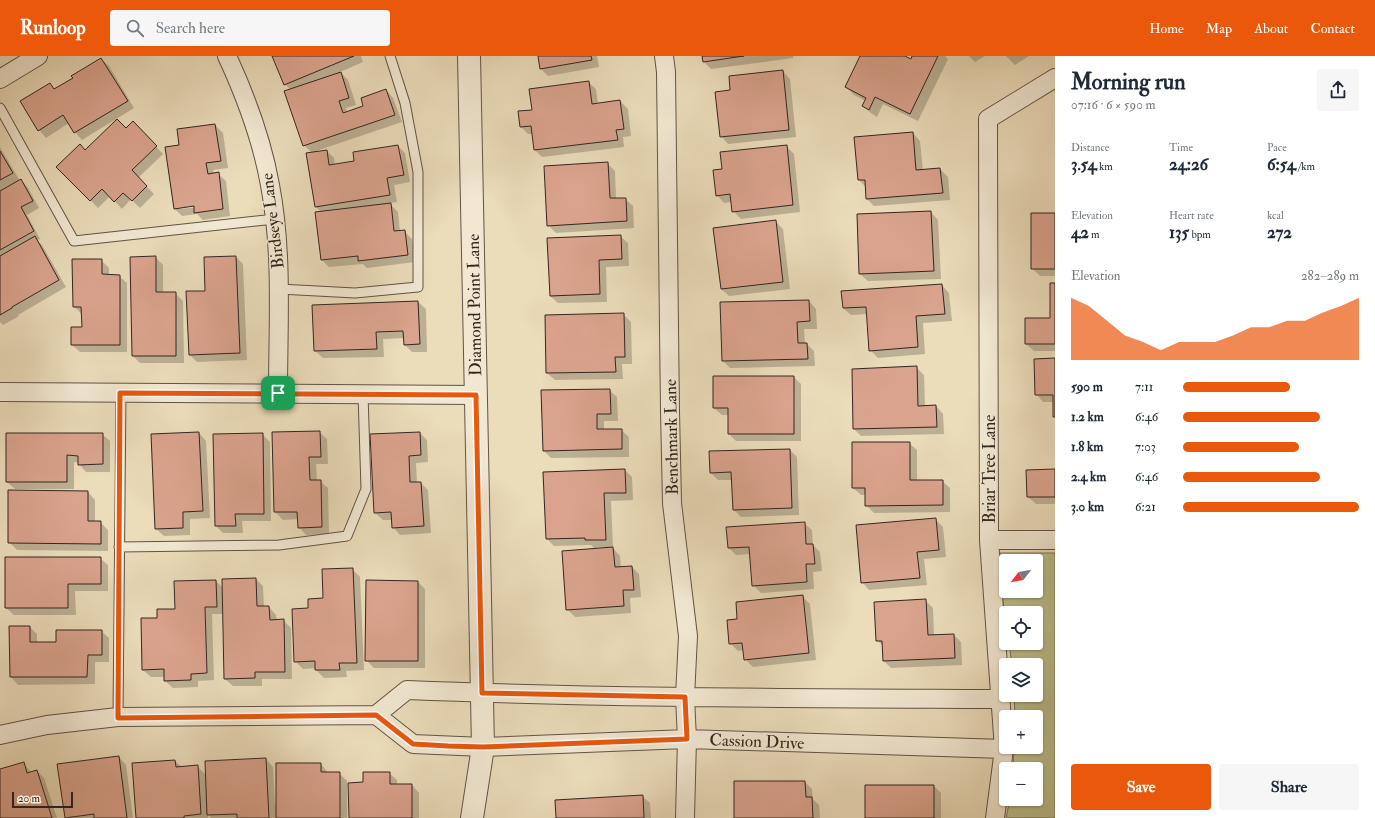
<!DOCTYPE html>
<html lang="en">
<head>
<meta charset="utf-8">
<style>
  body { margin:0; font-family:"IM FELL Double Pica",serif; background:#f6f6f7; color:#1f2937; height:100vh; display:flex; flex-direction:column; font-size:15px; white-space:nowrap }
  * { box-sizing:border-box; margin:0 }
  p { font-size:13px; color:#747a83 }
  .icon { flex:none; width:22px; height:22px; fill:none; stroke:currentColor; stroke-width:2; stroke-linecap:round; stroke-linejoin:round }
  .map { position:relative; flex:1; overflow:hidden }
  .drawer { display:flex; flex-direction:column; background:#fff; width:320px }
  .drawer>* { flex:none }
  .needle { width:26px; rotate:239deg }
  .controls { position:absolute; left:999px; top:498px; display:grid; gap:8px }
  .controls a { display:grid; place-items:center; width:44px; height:44px; border-radius:4px; background:#fff; box-shadow:0 1px 3px #0004; font-size:20px }
  .scale { position:absolute; left:12px; bottom:10px; width:61px; box-sizing:border-box; padding-left:4px; border:2px solid #34251f; border-top:0; font-size:11px; line-height:14px; white-space:nowrap; color:#34251f; -webkit-text-stroke:3px #f2e8d2; paint-order:stroke }
  .pin { position:absolute; display:grid; place-items:center; width:34px; height:34px; color:#fff; margin:-17px; border-radius:8px; box-shadow:0 2px 6px #0006 }
  .round { display:grid; place-items:center; flex:none; width:42px; height:42px; border-radius:4px; background:#f6f6f7 }
  .headline { display:flex; align-items:center; justify-content:space-between; height:68px; padding:0 16px }
  h1 { font-size:22px; font-weight:800; line-height:30px }
  .stats { display:grid; grid-template-columns:repeat(3,1fr); gap:6px; height:68px; padding:4px 16px }
  .stats div { display:grid; align-content:center }
  .stats b { font-size:17px; font-weight:800 }
  .stats small { font-size:11px; font-weight:400 }
  .stats p { font-size:11px }
  .chart { height:112px; padding:8px 16px }
  .chart p { display:flex; justify-content:space-between }
  .chart svg { width:100%; height:72px; margin-top:4px; fill:#ea580c; opacity:.7 }
  .primary-button { display:flex; gap:8px; margin-top:auto; padding:8px 16px }
  .primary-button a { flex:1; height:46px; border-radius:4px; background:#ea580c; color:#fff; font-size:16px; font-weight:800; line-height:46px; text-align:center }
  .primary-button a+a { background:#f6f6f7; color:#1f2937 }
  ul { padding:0 16px; list-style:none; font-size:13px }
  li { display:grid; grid-template-columns:64px 48px 1fr; align-items:center; height:30px }
  li i { height:10px; border-radius:5px; background:#ea580c }
  header { display:flex; align-items:center; gap:24px; box-sizing:border-box; height:56px; padding:0 20px; background:#ea580c; color:#fff }
  header strong { font-size:19px }
  nav { display:flex; gap:22px; margin-inline-start:auto; font-size:14px }
  .search { width:280px; height:36px; background:#f6f6f7; display:flex; align-items:center; gap:10px; box-sizing:border-box; padding:0 14px; border-radius:4px; color:#747a83; font-size:15px }
  main { display:flex; flex:1; min-height:0 }
  .map>svg:first-child { display:block }
  .green { fill:#bcbf8c; stroke:#787256; fill-rule:evenodd }
  .shadow { fill:#0003; fill-rule:evenodd }
  .building { fill:#daa38d; stroke:#34251f }
  .lines { fill:none; stroke-linecap:round; stroke-linejoin:round }
  .service-casing { stroke:#625346; stroke-width:11 }
  .minor-casing { stroke:#625346; stroke-width:20 }
  .tertiary-casing { stroke:#625346; stroke-width:24 }
  .service { stroke:#f2e8d2; stroke-width:9 }
  .minor { stroke:#f2e8d2; stroke-width:18 }
  .tertiary { stroke:#f2e8d2; stroke-width:22 }
  .route-casing { stroke:#fff; stroke-width:8 }
  .route { stroke:#ea580c; stroke-width:5 }
  .labels { text-anchor:middle; stroke-width:3; stroke-linejoin:round; paint-order:stroke }
  .street-label { font-size:17px; fill:#34251f; stroke:#f2e8d2 }
</style>
</head>
<body>
<header>
<strong>Runloop</strong>
<div class="search"><svg class="icon" aria-label="search" viewBox="0 0 24 24"><circle cx="10" cy="10" r="6"/><path d="M15 15l6 6"/></svg>Search here</div>
<nav><a>Home</a><a>Map</a><a>About</a><a>Contact</a></nav>
</header>
<main>
<div class="map">
<svg width="1055" height="762" viewBox="0 0 1055 762">
  <rect width="100%" height="100%" fill="#ebdcba"/>
  <filter id="stains"><feTurbulence type="fractalNoise" baseFrequency=".005" numOctaves="4"/><feColorMatrix values="0 0 0 0 .2 0 0 0 0 .09 0 0 0 0 .02 0 0 0 .5 -.17"/></filter>
  <radialGradient id="worn" r=".72"><stop offset=".6" stop-color="#630" stop-opacity="0"/><stop offset="1" stop-color="#630" stop-opacity=".3"/></radialGradient>
  <path class="green" d="M1000,497H1055V762H1006L1010,743H1036V713H1013L1014,691H1036V661H1015L1014,639H1036V609H1012L1009,587H1036V557H1006V565L1000,529ZM1006,505H1036V535H1006Z"/>
  <path class="shadow" d="M273,0H361L363,6L340,16L348,24L356,49L346,52L347,57L364,51L386,34L393,42L402,66L316,95V97L327,95L334,102L335,109L355,105L398,90L405,97L410,126L394,129L397,146L389,147L398,156L400,176L404,175L412,183L415,206L367,212L363,208L329,211L322,204L316,157L321,156L316,151L312,97L304,89L291,34L285,28Z
    M539,0H597L599,11L548,20L541,13Z
    M703,0H793V2L711,13L703,5Z
    M862,0H903L911,4L913,0H945L948,3L918,65L883,48L877,61L871,57L863,50L866,45L854,39L846,31Z
    M969,0H985L975,6Z
    M1006,0H1029L1015,9Z
    M101,3L109,10L134,52L82,84L75,76L69,67L46,82L39,74L50,28L55,33L74,22Z
    M783,15L790,23L796,81L728,88L721,80L731,35Z
    M588,26L596,33L598,48L620,45L628,53L631,80L623,81L624,91L542,101L535,94L533,78H528L521,71L519,56L533,55Z
    M133,67L163,98L138,122L154,138L140,152L131,143L122,153L110,140L98,152L58,111L126,73Z
    M215,69L223,77L228,112L213,114L214,118H218L226,125L230,160L203,164L197,158L182,160L175,153L180,90ZM198,149L199,151L180,153V151Z
    M913,77L920,85L923,115L940,113L948,121L950,144L874,150L867,143L866,131L859,124Z
    M786,90L794,98L800,156L741,163L733,155L732,146L724,147L717,139L723,114Z
    M0,91L20,125L21,124L28,132L39,152L27,159L40,183L37,184L42,189L66,231L18,259L19,260L3,269L0,266Z
    M607,107L615,115L616,143H625L633,150L634,172L556,177L548,169Z
    M931,156L938,164L941,223L868,225L860,218Z
    M1055,158V220H1040L1032,212Z
    M775,165L783,173L790,233L729,240L721,233Z
    M620,180L628,187L629,210L606,211L607,246L558,247L550,240Z
    M155,201L163,209V237H175L183,245L184,307H140L133,300Z
    M236,201L243,208L247,304L197,306L190,299Z
    M101,204L109,212V219L119,220L127,227V296H80L72,289L83,272L82,258L74,251Z
    M1055,228V295H1034L1026,288L1051,263Z
    M942,229L949,237L952,265L923,267L925,298L878,302L870,294L868,258L851,259L843,252Z
    M809,245L816,253L817,273H804L805,288H807L814,295L815,310L730,312L723,305Z
    M418,246L426,253L427,296H412L405,289V282L383,283L384,301L323,302L315,295L313,250Z
    M623,258L631,266L632,308H622L623,323L555,324L547,317L546,260Z
    M1055,303V361L1054,346H1043L1036,338Z
    M916,311L924,319L925,351L936,350L943,358L944,378L861,380L854,373L853,314Z
    M794,321L801,328V385H736L729,378V359H722L714,352Z
    M609,334L617,341L618,365H604V374H621L629,381V401L551,402L544,395Z
    M319,376L327,383L328,408H316L317,425H320L328,432L329,478L306,479L299,471V463L283,464L275,456L273,377Z
    M199,377L206,385L210,462L190,463V479L164,480L156,473Z
    M420,377L427,384L428,406L416,407L417,427H421L428,434L431,477L400,479L393,471L392,464H383L375,457Z
    M102,378L110,385V416H86L79,408V407L74,406V433H15L7,426Z
    M262,378L270,386L271,465H242L243,477H223L216,470Z
    M909,387L917,394V425H942L950,432V456L874,457L866,449V439H861L853,432Z
    M790,394L797,401L799,459L741,461L734,454L733,424H718L711,417Z
    M625,414L632,421L633,444L611,445L613,491H612L620,500L621,512L632,511L639,518L641,541L630,542L631,557L575,561L567,553L604,491L594,492L591,489L554,490L547,483Z
    M1055,414V448H1036L1028,441Z
    M88,436L95,444V466H100L108,474V495L17,494L9,486Z
    M935,463L943,471L946,501L924,503L927,529L869,534L862,526Z
    M804,467L812,474L813,489L820,496L822,515L813,516L814,533L761,537L753,529L751,498L736,499L729,492Z
    M100,502L108,509V535H75L76,559H14L6,552Z
    M352,513L360,521L364,614L346,615L347,621L324,622L316,614V612L303,613L295,605L309,553L324,543Z
    M256,523L263,530L264,551H269L276,559L277,565L283,564L291,572L292,623H262V630H233L225,623L223,558H212L214,624L198,625V631L173,632L165,625V621H151L143,614L158,563L176,553L175,526L216,525L223,532Z
    M418,526L425,533V612H374L366,604Z
    M802,540L810,548L816,604L753,611L745,603L744,594L738,595L730,587L739,564Z
    M925,544L933,552L934,579H954L961,586L962,609L891,612L884,605L883,590L877,584Z
    M10,571H30L37,578V587H57L101,575L109,582V606H95V628L18,629L11,621Z
    M119,701L126,709L133,762H66Z
    M266,703L273,711L275,748H277L321,708L328,717H339L347,725V762H211L208,758V762H137L175,705L182,711L197,710L206,719Z
    M23,707L32,717L37,715L44,722L57,762H0V714Z
    M389,717L397,724V729H412L419,737V762H350L364,727Z
    M805,726L812,733L813,743L819,749L820,762H735Z
    M934,730L941,737V762H866Z
    M642,740L650,747L651,762H557Z"/>
  <path class="building" d="M272,0H354L284,29Z
    M538,0H591L592,4L540,13Z
    M702,0H744L703,6Z
    M860,0H905L911,3L912,0H938L910,58L875,41L869,54L862,50L866,42L845,31Z
    M101,2L128,45L74,77L63,59L38,75L20,45L50,27L54,33L73,22L71,20Z
    M783,14L789,74L720,81L715,36L730,34L729,20Z
    M341,16L349,42L339,45L343,57L363,50L361,42L386,33L395,59L303,90L284,35Z
    M589,25L592,48L620,44L624,73L616,74L618,84L534,94L531,70L520,71L518,55L532,54L529,33Z
    M117,63L126,72L133,65L157,90L132,114L147,130L132,145L123,137L114,146L102,133L90,145L56,111L80,88L85,94Z
    M215,68L221,105L206,107L208,118L219,116L223,153L194,157V150L174,153L165,91L179,89L177,73Z
    M913,76L916,114L940,112L943,137L866,143L865,124H858L854,81Z
    M398,89L404,119L387,122L390,139L315,151L306,97L327,94L329,109L354,105L353,96Z
    M787,89L793,149L732,156L730,138L716,140L713,114L722,113L720,96Z
    M0,95L13,117L0,124Z
    M608,106L610,142H626L627,165L547,170L544,110Z
    M21,123L33,145L21,151L34,175L0,194V135Z
    M391,147L394,175L405,174L408,199L358,205V200L321,204L315,156Z
    M931,155L934,215L859,218L857,158Z
    M1031,157H1055V213H1031Z
    M776,164L783,226L721,233L713,172Z
    M621,179L622,203L599,204L600,238L550,240L547,182Z
    M35,180L59,224L12,251V252L0,259V200Z
    M156,200V236H176V300H132L130,201Z
    M236,200L240,297L189,299L186,235H205L204,201Z
    M72,203H102V218L120,219V289H71V271H82L81,251H73Z
    M1050,227H1055V288H1025V262H1050Z
    M942,228L945,258L916,260L918,291L869,295L866,251L843,252L841,235Z
    M809,244L810,265L797,266L798,287H807L808,303L722,305L720,246Z
    M418,245L420,288L404,289L403,275L376,276L377,293L314,295L312,249Z
    M624,257L625,301H615L616,316L546,317L545,259Z
    M1055,302V361H1053V339H1035L1034,303Z
    M917,310L918,350L936,349L937,371L853,373L852,313Z
    M713,320H794V378H728V352H713Z
    M610,333L611,358H597V373H622V393L543,395L541,334Z
    M320,375L321,401H309L310,424H321L322,471L298,472L297,456H274L272,376Z
    M199,376L203,455L183,456V472L155,473L151,378Z
    M420,376L421,399L409,400L410,426H421L424,470L392,472L391,456L374,457L370,378Z
    M6,377H103V408L78,409V400L67,399V426H6Z
    M263,377L264,458H235L236,470H215L213,378Z
    M852,386H910V424H943V449L865,450V432H852Z
    M790,393L792,452L733,454L731,416L710,417L709,395Z
    M625,413L626,437H604L606,484H585V482L546,483L543,416Z
    M1055,413V441H1027L1026,414Z
    M8,434L88,435V465H101V488L8,487Z
    M936,462L939,494L917,496L920,522L861,527L856,469Z
    M805,466L806,488H813L815,508H806L807,526L752,530L749,491L728,492L726,471Z
    M613,491L615,511L632,510L634,534H623L624,550L566,554L562,495Z
    M5,501H101V528H68V552H5Z
    M353,512L357,607H339L340,614H315V605L294,606L292,553L308,552V543L323,542L322,513Z
    M256,522L257,550H269L270,564L284,563L285,616H255V622L224,623L222,523Z
    M216,524L217,551H205L207,617L191,618V624L164,625V613L142,614L141,562H157V553H175L174,525Z
    M366,524L418,525V605H365Z
    M803,539L809,597L744,604L742,587L729,588L727,564L737,563L736,546Z
    M926,543L928,579L954,578L955,602L883,605L882,585H876L874,546Z
    M9,570H30V586H56V574H102V599H88L87,621H10Z
    M119,700L127,762H94V758L65,762L57,708Z
    M266,702L269,762H237V758L207,759L205,705Z
    M175,704L176,711L198,709L201,758L184,760V762H136L132,707Z
    M24,706L27,717L37,714L52,762H0V713Z
    M276,707H321V716H340V762H276Z
    M363,716H390V728H412V762H349L348,727L363,726Z
    M734,725H805L806,741H812L813,762H734Z
    M865,729H934V762H865Z
    M643,739L644,762H556L555,744Z"/>
  <g class="lines">
    <defs>
      <path id="service" d="M0,52L74,185L275,163
        M279,233L355,237L418,231V116L405,47L390,0
        M119,491L279,489L347,480L366,433L363,338
        M118,661L121,337"/>
      <path id="minor" d="M227,0C246,41 262,84 270,129C283,197 278,268 278,337
        M664,0L666,16L670,355L672,447L688,580L685,641L687,683L685,762
        M0,23L38,0
        M0,336L476,339
        M989,484H1055
        M376,659L413,688L483,691L687,683L1004,693
        M0,679L47,669L118,661L376,659L407,634C605,642 803,642 1001,643
        M995,762L1004,693L989,484L988,63L1055,22"/>
      <path id="tertiary" d="M469,0L483,691L472,762"/>
    </defs>
    <use href="#service" class="service-casing"/>
    <use href="#minor" class="minor-casing"/>
    <use href="#tertiary" class="tertiary-casing"/>
    <use href="#service" class="service"/>
    <use href="#minor" class="minor"/>
    <use href="#tertiary" class="tertiary"/>
  </g>
  <g class="lines">
    <defs>
      <path id="route" d="M120,337L476,339L482,637L685,641L687,683L483,691L448,690L413,688L376,659L118,662Z"/>
    </defs>
    <use href="#route" class="route-casing"/>
    <use href="#route" class="route"/>
  </g>
  <g class="labels">
    <g class="street-label">
      <text transform="translate(272 165) rotate(-97)" y="6">Birdseye Lane</text>
      <text transform="translate(474 249) rotate(-91)" y="6">Diamond Point Lane</text>
      <text transform="translate(671 381) rotate(-91)" y="6">Benchmark Lane</text>
      <text transform="translate(989 413) rotate(-90)" y="6">Briar Tree Lane</text>
      <text transform="translate(757 685) rotate(2)" y="6">Cassion Drive</text>
    </g>
  </g>
  <rect width="100%" height="100%" filter="url(#stains)"/>
  <rect width="100%" height="100%" fill="url(#worn)"/>
</svg>
<div class="controls">
<a><svg class="needle" viewBox="-14 -14 28 28"><path d="M0-13l5 13h-10z" fill="#e53935"/><path d="M0 13l5-13h-10z" fill="#747a83"/></svg></a>
<a><svg class="icon" aria-label="locate" viewBox="0 0 24 24"><circle cx="12" cy="12" r="6"/><path d="M12 2v4M12 18v4M2 12h4M18 12h4"/></svg></a>
<a><svg class="icon" aria-label="layers" viewBox="0 0 24 24"><path d="M12 4l9 5-9 5-9-5zM3 14l9 5 9-5"/></svg></a>
<a>+</a>
<a>−</a>
</div>
<div class="scale">20 m</div>
<div class="pin" style="left:278px;top:337px;background:#1e9e55"><svg class="icon" aria-label="arrive" viewBox="0 0 24 24"><path d="M6 21V4h12l-3 4 3 4H6"/></svg></div>
</div>
<section class="drawer">
<div class="headline"><div><h1>Morning run</h1><p>07:16 · 6 × 590 m</p></div><a class="round"><svg class="icon" aria-label="share" viewBox="0 0 24 24"><path d="M12 15V3M7 8l5-5 5 5M5 13v7h14v-7"/></svg></a></div>
<div class="stats">
<div><p>Distance</p><b>3.54<small> km</small></b></div>
<div><p>Time</p><b>24:26</b></div>
<div><p>Pace</p><b>6:54<small> /km</small></b></div>
</div>
<div class="stats">
<div><p>Elevation</p><b>42<small> m</small></b></div>
<div><p>Heart rate</p><b>135<small> bpm</small></b></div>
<div><p>kcal</p><b>272</b></div>
</div>
<div class="chart"><p><span>Elevation</span>282–289 m</p>
<svg viewBox="0 0 160 44" preserveAspectRatio="none"><path d="M0 44V6L10 11L20 20L30 29L40 33L50 38L60 33L70 33L80 33L90 29L100 24L110 24L120 20L130 20L140 15L150 11L160 6V44z"/></svg>
</div>
<ul>
<li><b>590 m</b>7:11<i style="width:61%"></i></li>
<li><b>1.2 km</b>6:46<i style="width:78%"></i></li>
<li><b>1.8 km</b>7:03<i style="width:66%"></i></li>
<li><b>2.4 km</b>6:46<i style="width:78%"></i></li>
<li><b>3.0 km</b>6:21<i style="width:100%"></i></li>
</ul>
<div class="primary-button"><a>Save</a><a>Share</a></div>
</section>
</main>
</body>
</html>
